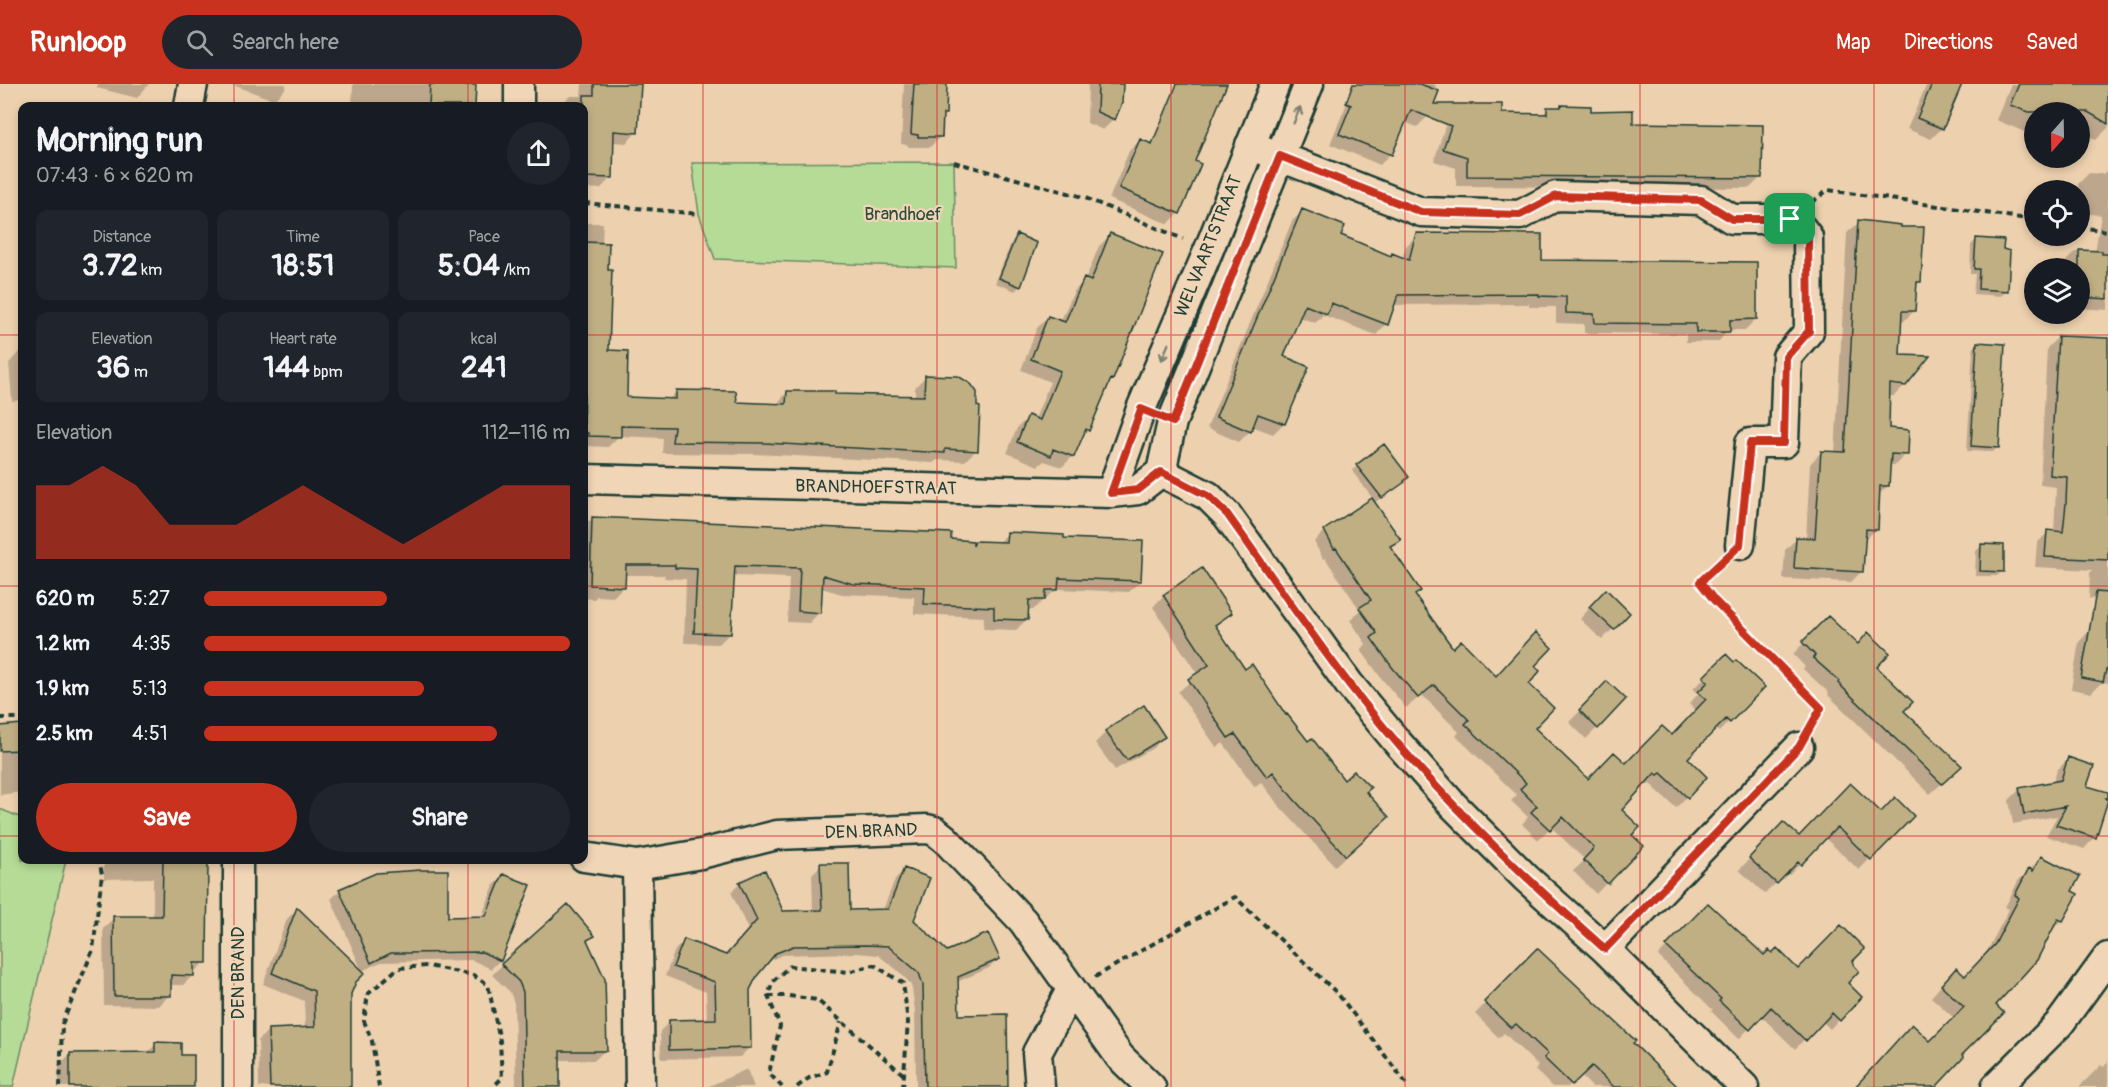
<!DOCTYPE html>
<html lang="en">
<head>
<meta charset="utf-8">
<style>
  body { margin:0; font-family:Pangolin,sans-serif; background:#20242c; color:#f1f3f6; height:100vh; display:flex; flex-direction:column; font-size:22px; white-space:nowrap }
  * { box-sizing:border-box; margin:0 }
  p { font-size:20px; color:#9ea1a6 }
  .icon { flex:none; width:33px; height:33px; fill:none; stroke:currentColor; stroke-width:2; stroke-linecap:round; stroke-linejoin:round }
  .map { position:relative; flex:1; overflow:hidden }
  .panel { position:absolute; left:18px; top:18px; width:570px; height:762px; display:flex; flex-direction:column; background:#171b24; border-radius:12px; box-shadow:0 3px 9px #0003 }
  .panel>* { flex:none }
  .needle { width:39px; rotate:200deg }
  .fabs { position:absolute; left:2024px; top:18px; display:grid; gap:12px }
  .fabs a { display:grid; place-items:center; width:66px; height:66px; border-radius:50%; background:#171b24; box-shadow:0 3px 9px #0003; font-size:30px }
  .pin { position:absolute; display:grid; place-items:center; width:51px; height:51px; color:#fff; margin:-26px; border-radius:12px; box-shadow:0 3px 9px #0006 }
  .round { display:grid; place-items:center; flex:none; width:63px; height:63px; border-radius:32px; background:#20242c }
  .overview { display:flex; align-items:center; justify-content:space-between; height:102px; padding:0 18px }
  h1 { font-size:33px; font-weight:700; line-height:45px }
  .metrics { display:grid; grid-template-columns:repeat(3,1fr); gap:9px; height:102px; padding:6px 18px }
  .metrics div { display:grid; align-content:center; border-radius:12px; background:#20242c; text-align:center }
  .metrics b { font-size:30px; font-weight:700 }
  .metrics small { font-size:16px; font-weight:400 }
  .metrics p { font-size:16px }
  .chart { height:168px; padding:12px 18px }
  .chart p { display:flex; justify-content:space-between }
  .chart svg { width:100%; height:108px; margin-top:6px; fill:#c8321e; opacity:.7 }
  .button { display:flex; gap:12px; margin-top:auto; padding:12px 18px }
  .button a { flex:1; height:69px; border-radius:36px; background:#c8321e; color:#fff; font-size:24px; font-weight:700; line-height:69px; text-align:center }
  .button a+a { background:#20242c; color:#f1f3f6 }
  ul { padding:0 18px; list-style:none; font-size:20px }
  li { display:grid; grid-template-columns:96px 72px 1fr; align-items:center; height:45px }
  li i { height:15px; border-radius:8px; background:#c8321e }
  header { display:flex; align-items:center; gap:36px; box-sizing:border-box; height:84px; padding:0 30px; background:#c8321e; color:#fff }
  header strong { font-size:28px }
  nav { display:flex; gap:33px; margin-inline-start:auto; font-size:21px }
  .search { width:420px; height:54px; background:#20242c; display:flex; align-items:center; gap:15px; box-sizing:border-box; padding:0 21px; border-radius:33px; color:#9ea1a6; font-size:22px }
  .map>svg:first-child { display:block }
  .green { fill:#b5db96; stroke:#6a8c65; stroke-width:1.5 }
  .shadow { fill:#0003 }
  .building { fill:#c1af84; stroke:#1f3d34; stroke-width:1.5 }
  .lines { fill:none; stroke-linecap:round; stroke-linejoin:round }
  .minor-casing { stroke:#1f3d34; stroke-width:33 }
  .path { stroke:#1f3d34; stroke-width:4; stroke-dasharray:6 4.5; stroke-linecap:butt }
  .minor { stroke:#f1d5b7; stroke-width:28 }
  .oneway { stroke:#7d816f }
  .route-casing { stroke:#fff; stroke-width:12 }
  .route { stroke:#c8321e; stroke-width:8 }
  .grid { fill:none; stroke:#d62828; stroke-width:1.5; stroke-opacity:0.55 }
  .labels { text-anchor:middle; stroke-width:4.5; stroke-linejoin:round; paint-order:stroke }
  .park-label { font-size:18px; fill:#2e4d3e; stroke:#f1d5b7 }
  .street-label { font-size:18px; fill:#1f3d34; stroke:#f1d5b7 }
</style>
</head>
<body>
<header>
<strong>Runloop</strong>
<div class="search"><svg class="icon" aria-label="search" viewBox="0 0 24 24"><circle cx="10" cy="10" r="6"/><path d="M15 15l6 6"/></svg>Search here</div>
<nav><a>Map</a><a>Directions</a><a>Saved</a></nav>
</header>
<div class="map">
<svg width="2108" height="1003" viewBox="0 0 2108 1003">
  <rect width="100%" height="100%" fill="#edd1af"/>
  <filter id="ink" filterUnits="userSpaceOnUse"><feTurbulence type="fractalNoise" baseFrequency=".0167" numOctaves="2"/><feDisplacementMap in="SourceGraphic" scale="12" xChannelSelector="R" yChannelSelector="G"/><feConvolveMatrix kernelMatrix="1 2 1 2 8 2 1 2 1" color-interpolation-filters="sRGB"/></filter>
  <g filter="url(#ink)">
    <path class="green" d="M954,78L956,184L715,175L699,130L692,79Z
      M0,725L22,734V776H66L13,1003H0Z"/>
    <path class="shadow" d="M98,0H149L137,14L97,4Z
      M230,0H286L285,5L274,16Z
      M353,0H471L474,5V22H352Z
      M582,0H639L637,48L626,59L612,58L611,94L600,105L584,104V22H559L570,12H581Z
      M904,0H946L945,29L941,33L940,53L930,63H908V61L901,60Z
      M1088,0H1121L1114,35L1103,46L1087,39Z
      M1186,0H1225L1193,78L1179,129L1168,140L1109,115L1129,67L1140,56L1160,65Z
      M1370,0H1435L1437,8L1428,32L1417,43L1404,38L1390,70L1380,81L1330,60L1347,19Z
      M1927,0H1961L1942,44L1931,55L1907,45Z
      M2011,0H2108V44L2096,56L2079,47V28H2034V61L2023,56L2027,49L1996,36Z
      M1548,25L1589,28L1631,40L1761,93L1750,104L1456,102V84L1434,77L1448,33L1501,31L1541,32Z
      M2108,85V226L2079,224V184H2064V179L2075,168H2095L2101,131L2079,129L2078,100L2089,89L2103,90Z
      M1303,127L1339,152L1390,173L1392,171L1402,175L1406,162L1417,151L1540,177L1756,235L1745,246H1729L1718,258H1686V250L1584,249V240L1556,239V223H1529V220L1393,221L1386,240L1376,251L1323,231L1315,239L1299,233L1282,273L1284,339L1273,350L1251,342L1250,347L1239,358L1207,344L1292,137Z
      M1859,138L1919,198L1915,202L1914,227L1903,238H1900L1898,272L1905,301L1894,312H1888V345L1906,370L1895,381H1889L1888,402L1878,411L1877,445L1864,456L1862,487L1851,498L1783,495L1785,466L1796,455H1806L1810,380L1821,368L1835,369L1847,149Z
      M584,139H603L602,160L607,267L625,315L668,316L677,307L735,320L776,321L787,308L915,313V303L926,292L976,366L965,377L937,376L933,379L753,370L662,369L663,354L619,352L608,363L584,362Z
      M1110,151L1111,295L1107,299L1088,346L1081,352L1073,372L1062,383L1044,377L1038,382L1007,369L1017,344L1028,333L1035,335L1050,298L1021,286L1037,244L1048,233L1060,238L1074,207L1085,196L1099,162Z
      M1017,152L1020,202L1015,207L995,199L1012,157Z
      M1976,156L2006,206L2001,212L1973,210L1975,190H1970L1971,161Z
      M2058,253L2108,256V516L2089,515L2090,489L2092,486L2035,483L2037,459L2048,448H2054L2056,403L2040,401L2047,264Z
      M1978,259L1998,363L1993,368L1967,367L1973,265Z
      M19,268H22V316L12,317L9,279Z
      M1357,382L1403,398L1374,419L1399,455L1390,464L1414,512L1452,566L1495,594L1533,582L1527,600L1533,644L1588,697L1626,681L1671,653L1696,627L1689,620L1698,610L1693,605L1726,572L1762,603L1719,648L1714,644L1685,674L1705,693L1676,724L1649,699L1647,701L1644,699L1620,726L1630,751L1642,762L1596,810L1573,787L1585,776L1551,743L1538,756L1522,740L1528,733L1511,717L1517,711L1456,652L1459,648L1422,611L1406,624L1381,594L1361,566L1366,560L1350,536L1360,526L1325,474L1323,475L1314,458L1325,447L1373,415L1352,387Z
      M593,434L950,457L971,463L976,458L998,459L1007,450L1063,455L1140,497L1129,508L1057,505L1033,526H1027V535L1016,546L983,545L984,533L914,530V513L842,510L821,504L820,528L809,539L787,538L789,494L733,492L730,549L719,560L684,559L686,495L664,494L665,491H624L623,503L613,513L597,512L594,515L584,514V436L590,437Z
      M1982,461L2002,487L1997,492H1975L1976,467Z
      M1201,486L1230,529L1215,543L1244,587L1343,699L1364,709L1376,744L1335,782L1281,724L1261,698L1255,703L1223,659L1217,664L1178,608L1198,591L1153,523L1163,512Z
      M1595,518L1628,529L1602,556L1580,535Z
      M1817,545L1874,583L1902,627L1949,693L1930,710L1828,611L1829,609L1803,585L1805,583L1793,570Z
      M2090,546L2108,550V599L2102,598L2091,609L2071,605L2079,558Z
      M1607,600L1597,644L1586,655L1569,638Z
      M22,642V708L0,711V643Z
      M1106,648L1164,653L1153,664L1115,686L1095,659Z
      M2068,675L2085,703L2108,710V721L2104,723L2095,753L2084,765L2046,752L2057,732L2013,740L2009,716L2020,705L2053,699L2057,686Z
      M1881,730L1912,732L1859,786L1825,754L1789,791L1786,789L1765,810L1739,786L1772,751L1798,754Z
      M2041,774L2070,808L2062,836L2051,847L1994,921L1960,971L1934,1003H1857L1879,980L1877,978L1912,942L1930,959L1955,935L1931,913L1945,897L1965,894L1984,873L2009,825L2005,823L2018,797Z
      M104,776H206L205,878L193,889V891L183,901H169V911L159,922L104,921L103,844L114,834L153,833V794L104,795Z
      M821,781L849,828L883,826L895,795L904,786L912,837L947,869L998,875L989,884L957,898L958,932L1006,1003H916L915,927L912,905L910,899L897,886L878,871L856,869L782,871L767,878L755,891L749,906V964L740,973L661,975L660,947L669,938L707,937L706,908L665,892L675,866L684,857L726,872L748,846L731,808L740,799L782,829L813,828L812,790Z
      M504,792L500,876L491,885L472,876L381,878L362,887L331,815L340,806L447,835L481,834L494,801Z
      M1708,821L1763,873L1798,886L1850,877L1845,899L1860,913L1830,945L1822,937L1795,965L1761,932L1739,955L1711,927L1713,926L1658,872Z
      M297,825L354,897L349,910L350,1003H259L258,957L268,946L305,945L304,917L263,900L287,835Z
      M593,852L586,859L605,966L595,976H558V1003H516L514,919L510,908L492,891L502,881Z
      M1537,866L1631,960L1676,1003H1592L1580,991L1568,1003H1552L1535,986L1538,982L1504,949L1499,954L1475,930Z
      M156,960L180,972L193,1003H59V981L70,970H146Z
      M2108,977V1003H2079L2101,981L2104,983Z
      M747,985L754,1003H707Z"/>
    <path class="building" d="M430,0L476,1L475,22H429Z
      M594,0H641L638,49L614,47L613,94L584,93V11H594Z
      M914,0H947L946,30H943L942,53H918V51L911,50Z
      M1098,0H1123L1122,19L1115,36L1097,28Z
      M1177,0H1227L1195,77L1201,80L1180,130L1119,104L1140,55L1152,60Z
      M1353,0H1420L1439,7L1434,20H1502V29L1547,30V23H1561V21L1591,22V27L1633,26V39L1763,41L1762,94L1467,92V73L1443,65L1451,42L1411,26L1392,71L1339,50L1351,21L1346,19Z
      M1932,0H1962L1943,45L1917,34Z
      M2019,0H2108V40L2088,28H2029L2010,21Z
      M1302,125L1345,142L1341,151L1391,172L1392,169L1409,176L1416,149L1542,150V176L1757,178V235L1730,236V248H1696V240L1595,239L1594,230L1566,229V213L1539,212V210L1398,211L1388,241L1331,219L1327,230L1305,221L1284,272L1309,283L1285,340L1258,330L1251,348L1216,333Z
      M1858,136L1901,141V143H1924L1921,198H1917L1915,227H1902L1900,271L1930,272L1906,302L1890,300L1889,344L1909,346L1908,371L1891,370L1889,402H1880L1878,446L1866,445L1863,488L1794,484L1796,453L1815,454L1821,367L1845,368Z
      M1110,149L1163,170L1113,296L1111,295L1089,347L1086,345L1074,373L1053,365L1051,372L1017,358L1028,331L1040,336L1060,287L1031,275L1048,232L1065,238L1084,194L1091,197Z
      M1017,150L1037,159L1021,203L999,194Z
      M1976,154L2004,156L2003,165L2010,167L2008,207L1978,205L1979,185H1974Z
      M584,158L609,159L608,186H612L609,266L628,267L627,313L676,315V306L736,307L737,318L786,320L787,307H835V310L924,312L925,291L958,292L971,300L977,308V322L980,323L978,367L945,365V369L765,359L672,358L674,343L621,342V353L588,352V349H584Z
      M2079,166L2102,167V170H2108V215L2079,213Z
      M2058,252L2108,254V476L2045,473L2047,446L2063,448L2066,419L2067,393L2050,391Z
      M1977,258L2005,260L1999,364L1971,362Z
      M1384,360L1409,393L1404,397L1405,398L1382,414L1356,381Z
      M1372,414L1401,456L1390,462L1421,507L1415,511L1453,564L1461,556L1496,592L1536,548L1552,564L1535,582L1540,587L1529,600L1554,624L1535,644L1588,695L1614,668L1626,679L1662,642L1672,651L1706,615L1698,608L1708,598L1703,593L1726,570L1734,578L1736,576L1765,603L1730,639L1726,635L1688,674L1707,693L1688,714L1661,689L1658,691L1655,689L1622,726L1640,743L1632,751L1644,762L1608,800L1583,776L1594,764L1563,733L1550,746L1531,728L1537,722L1520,705L1526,699L1465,640L1469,636L1434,601L1418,614L1392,583L1371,554L1377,549L1359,524L1371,516L1336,464L1334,465L1324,446Z
      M592,433L951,449V455L973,457V462L975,457L1006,458L1007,448L1064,451V454L1143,457L1141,497L1059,494L1058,506H1046L1045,516H1029L1028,536L994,535V523L924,520L925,503L853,500L823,491L821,529L798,527L800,484L735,482L731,550L694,549L697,485L675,484V481H626L625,503L590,501Z
      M1981,460L2004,461V488L1980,487Z
      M1202,484L1232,529L1215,541L1245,585L1252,580L1286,631L1287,630L1308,657L1312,654L1344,696L1354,687L1371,704L1366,708L1389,733L1346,772L1292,713L1273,688L1267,693L1235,650L1228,654L1188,595L1209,581L1163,511Z
      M1606,505L1630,529L1614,546L1589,523Z
      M2096,508L2108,509V586H2106L2103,598L2081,594Z
      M1828,532L1858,560L1868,548L1890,569L1877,583L1913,618L1904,627L1962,682L1942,700L1838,599L1839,597L1813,574L1815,571L1802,558Z
      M1607,597L1626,615L1598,645L1579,626Z
      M1144,621L1165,653L1127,676L1105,647Z
      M22,640V666L0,667V642Z
      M2068,673L2094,682L2087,702L2108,708V714H2106L2108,716L2096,754L2056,741L2066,722L2024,730L2019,704L2061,696Z
      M1850,699L1881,728L1895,713L1914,732L1871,776L1837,743L1801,781L1798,778L1777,800L1749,774L1783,738L1799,752Z
      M2041,772L2080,792L2072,807L2078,810L2063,837L2058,835L2037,876L1996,921L2004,929L1962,971L1964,973L1936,1003H1855L1912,940L1930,957L1964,923L1941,901L1956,884L1965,892L1995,860L2019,814L2015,811L2029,784L2033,787Z
      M163,776H208L207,879H194V892L171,891V912H114L113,832H162Z
      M820,779H849L850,826L888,825L904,784L930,794L914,836L947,867L988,849L1000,875L958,893L959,931L1007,930L1008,1003H925L923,901L919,889L888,862L866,861L793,862L784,866L776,869L757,892L750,906L751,964L669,966V936L716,935L715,898L673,883L684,855L726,871L757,836L739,798L765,786L783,827L822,826Z
      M421,786H448V833L486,832L503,790L531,801L501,877L482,868L405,869H391L371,879L339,805L376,789Z
      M1708,819L1764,871L1769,866L1772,869L1777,864L1798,885L1841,841L1865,865L1853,877L1854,879L1853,880L1859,887L1848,899L1862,913L1840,937L1832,929L1806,957L1771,923L1750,946L1719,917L1721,915L1666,862Z
      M568,820L595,852L587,856L605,895L607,967H560V1003H525L523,908L519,898L501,880Z
      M297,823L365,889L356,898L351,910V1003H270L268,945L315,943L314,907L272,889Z
      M1537,864L1636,957L1633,959L1678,1003H1614L1592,982L1572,1001L1544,974L1548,970L1516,940L1511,944L1484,918Z
      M155,958L181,959V971H194V1003H70V969L155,968Z"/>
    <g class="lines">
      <defs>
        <path id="minor" d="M1309,0L1172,338L1161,388L1208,412L1227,431L1349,600L1398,659L1452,720L1526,794L1605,865L1744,1003
          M189,22L193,0
          M519,22V0
          M1250,61L1421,128L1520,131L1556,112L1701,116L1732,135H1790L1802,145L1808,153L1809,247L1787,273L1784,359H1750L1740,461
          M584,395L1111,409L1138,406L1161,388
          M1111,409L1141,325L1209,165L1275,0
          M584,773L637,781L701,770L777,751L927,745L935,747L945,755L1023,837L1120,973L1151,1003
          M637,781L640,1003
          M1605,865L1799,663
          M238,1003V776
          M1040,1003L1037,969L1071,906
          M1996,1003L2060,939L2108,873"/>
      </defs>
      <use href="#minor" class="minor-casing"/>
      <path class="path" d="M954,78L1083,113L1183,155
        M1812,118L1828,106L2034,136
        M584,119L699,130
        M2079,143L2108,147
        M1721,479L1700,498L1821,624L1813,639
        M0,634H22
        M1095,893L1235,813L1338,910L1409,1003
        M768,912H789L817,916L904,991
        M60,1003L62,940L93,866L102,790L99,776
        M379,1003L372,957L364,937L368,910L398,884L428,882L473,891L488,901L500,957L502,994L493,1003
        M782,1003L769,989L780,942L768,912L773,897L790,882L848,888L874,881L903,899L908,938L903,1003
        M797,1003L809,994L827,988L841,938"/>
      <use href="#minor" class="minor"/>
    </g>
    <defs><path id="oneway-shaft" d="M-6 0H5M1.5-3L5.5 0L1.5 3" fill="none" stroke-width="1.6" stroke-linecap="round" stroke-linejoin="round" transform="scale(1.5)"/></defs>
    <g class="oneway">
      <use href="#oneway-shaft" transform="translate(1297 31) rotate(-68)"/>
      <use href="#oneway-shaft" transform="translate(1165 268) rotate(113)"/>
    </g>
  </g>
  <g class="lines" filter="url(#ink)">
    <defs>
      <path id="route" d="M1280,72L1421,128L1520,131L1556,112L1701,116L1732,135H1790L1802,145L1808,153L1809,247L1786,273L1784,359H1750L1740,461L1700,498L1714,516L1821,624L1799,663L1605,865C1513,783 1424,698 1349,600C1307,545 1268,487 1227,430L1208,412L1161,388L1138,406L1111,409L1141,325L1173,338Z"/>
    </defs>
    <use href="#route" class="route-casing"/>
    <use href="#route" class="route"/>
  </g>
  <path class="grid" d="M234,0V22M468,0V22M703,0V1003M937,0V1003M1171,0V1003M1405,0V1003M1640,0V1003M1874,0V1003M0,251H22M584,251H2108M0,502H22M584,502H2108M0,752H22M584,752H2108M234,776V1003M468,776V1003"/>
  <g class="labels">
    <g class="park-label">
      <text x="903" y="136">Brandhoef</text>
    </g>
    <g class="street-label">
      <text transform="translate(1208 162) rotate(-68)" y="6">WELVAARTSTRAAT</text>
      <text transform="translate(876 403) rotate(1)" y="6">BRANDHOEFSTRAAT</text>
      <text transform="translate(871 747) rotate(-2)" y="6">DEN BRAND</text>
      <text transform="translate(238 889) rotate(-90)" y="6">DEN BRAND</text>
    </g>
  </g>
</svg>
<div class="fabs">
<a><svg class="needle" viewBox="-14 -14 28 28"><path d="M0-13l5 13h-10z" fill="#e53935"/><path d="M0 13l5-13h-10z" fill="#9ea1a6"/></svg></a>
<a><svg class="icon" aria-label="locate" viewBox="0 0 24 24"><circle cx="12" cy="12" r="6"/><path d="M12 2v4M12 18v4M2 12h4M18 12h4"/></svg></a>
<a><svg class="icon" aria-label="layers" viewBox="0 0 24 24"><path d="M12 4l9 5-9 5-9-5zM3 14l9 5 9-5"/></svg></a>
</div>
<div class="pin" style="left:1790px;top:135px;background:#1e9e55"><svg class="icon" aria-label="arrive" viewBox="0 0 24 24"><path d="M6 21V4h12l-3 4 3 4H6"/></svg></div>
<section class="panel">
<div class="overview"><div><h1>Morning run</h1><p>07:43 · 6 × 620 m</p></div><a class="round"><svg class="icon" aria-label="share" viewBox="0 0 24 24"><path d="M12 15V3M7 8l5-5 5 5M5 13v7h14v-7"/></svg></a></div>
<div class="metrics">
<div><p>Distance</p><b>3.72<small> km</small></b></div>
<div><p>Time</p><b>18:51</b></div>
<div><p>Pace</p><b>5:04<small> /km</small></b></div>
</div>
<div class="metrics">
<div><p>Elevation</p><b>36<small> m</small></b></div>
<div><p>Heart rate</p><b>144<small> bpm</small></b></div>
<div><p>kcal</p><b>241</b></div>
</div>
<div class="chart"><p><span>Elevation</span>112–116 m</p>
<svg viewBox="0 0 160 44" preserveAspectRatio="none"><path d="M0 44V14L10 14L20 6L30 14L40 30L50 30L60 30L70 22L80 14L90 22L100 30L110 38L120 30L130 22L140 14L150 14L160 14V44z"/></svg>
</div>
<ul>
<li><b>620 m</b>5:27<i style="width:50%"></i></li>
<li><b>1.2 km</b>4:35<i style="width:100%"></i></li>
<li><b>1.9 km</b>5:13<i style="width:60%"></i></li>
<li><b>2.5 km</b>4:51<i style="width:80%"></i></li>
</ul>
<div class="button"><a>Save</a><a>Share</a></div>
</section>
</div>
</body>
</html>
